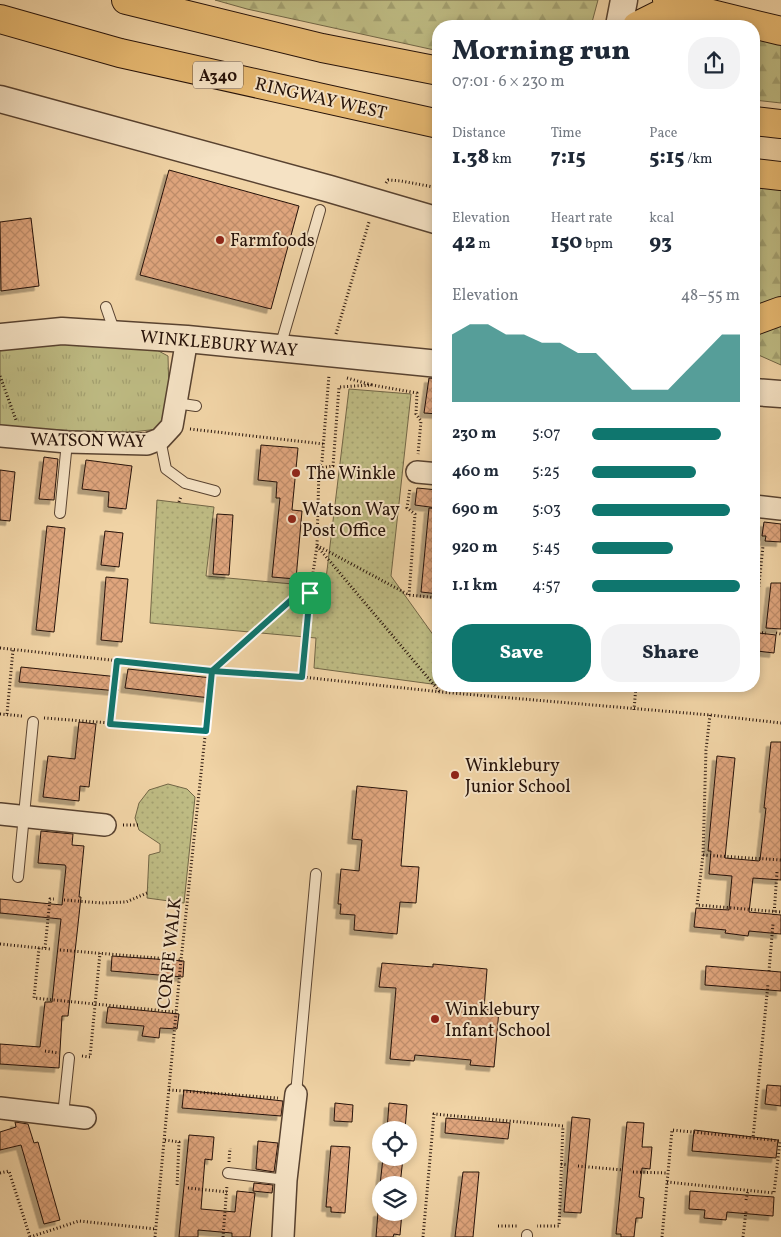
<!DOCTYPE html>
<html lang="en">
<head>
<meta charset="utf-8">
<style>
  body { margin:0; font-family:Vollkorn,serif; background:#f2f2f3; color:#1f2937; height:100vh; display:flex; flex-direction:column; font-size:19px; white-space:nowrap }
  * { box-sizing:border-box; margin:0 }
  p { font-size:16px; color:#747a83 }
  .icon { flex:none; width:28px; height:28px; fill:none; stroke:currentColor; stroke-width:2; stroke-linecap:round; stroke-linejoin:round }
  .map { position:relative; flex:1; overflow:hidden }
  .sheet { position:absolute; left:432px; top:20px; width:328px; height:672px; display:flex; flex-direction:column; background:#fff; border-radius:20px; box-shadow:0 2px 8px #0003 }
  .sheet>* { flex:none }
  .buttons { position:absolute; left:372px; top:1121px; display:grid; gap:10px }
  .buttons a { display:grid; place-items:center; width:45px; height:45px; border-radius:50%; background:#fff; box-shadow:0 2px 8px #0003; font-size:25px }
  .pin { position:absolute; display:grid; place-items:center; width:42px; height:42px; color:#fff; margin:-21px; border-radius:10px; box-shadow:0 2px 8px #0006 }
  .round { display:grid; place-items:center; flex:none; width:52px; height:52px; border-radius:20px; background:#f2f2f3 }
  .summary { display:flex; align-items:center; justify-content:space-between; height:85px; padding:0 20px }
  h1 { font-size:28px; font-weight:800; line-height:38px }
  .stats { display:grid; grid-template-columns:repeat(3,1fr); gap:8px; height:85px; padding:5px 20px }
  .stats div { display:grid; align-content:center }
  .stats b { font-size:21px; font-weight:800 }
  .stats small { font-size:14px; font-weight:400 }
  .stats p { font-size:14px }
  .chart { height:140px; padding:10px 20px }
  .chart p { display:flex; justify-content:space-between }
  .chart svg { width:100%; height:90px; margin-top:5px; fill:#0f766e; opacity:.7 }
  .primary-button { display:flex; gap:10px; margin-top:auto; padding:10px 20px }
  .primary-button a { flex:1; height:58px; border-radius:20px; background:#0f766e; color:#fff; font-size:20px; font-weight:800; line-height:58px; text-align:center }
  .primary-button a+a { background:#f2f2f3; color:#1f2937 }
  ul { padding:0 20px; list-style:none; font-size:16px }
  li { display:grid; grid-template-columns:80px 60px 1fr; align-items:center; height:38px }
  li i { height:12px; border-radius:6px; background:#0f766e }
  .map>svg:first-child { display:block }
  .grass { fill:url(#grass-tufts); stroke:#726646 }
  .forest { fill:url(#forest-firs); stroke:#726646 }
  .park { fill:url(#park-dots); stroke:#726646 }
  .building { fill:url(#building-cross-hatch); stroke:#261209; filter:url(#shadow) }
  .lines { fill:none; stroke-linecap:round; stroke-linejoin:round }
  .service-casing { stroke:#584230; stroke-width:12 }
  .minor-casing { stroke:#584230; stroke-width:24 }
  .tertiary-casing { stroke:#584230; stroke-width:29 }
  .primary-casing { stroke:#261209; stroke-width:30 }
  .path { stroke:#261209; stroke-width:3; stroke-dasharray:1 2.5; stroke-linecap:butt }
  .service { stroke:#f5e2c4; stroke-width:10 }
  .minor { stroke:#f5e2c4; stroke-width:21 }
  .tertiary { stroke:#f5e2c4; stroke-width:26 }
  .primary { stroke:#e8ba72; stroke-width:28 }
  .route-casing { stroke:#fff; stroke-width:10 }
  .route { stroke:#0f766e; stroke-width:6 }
  .poi-dot { fill:#8f2418; stroke:#f5e2c4; stroke-width:2 }
  .labels { text-anchor:middle; stroke-width:4; stroke-linejoin:round; paint-order:stroke }
  .shield { fill:#f5e2c4; stroke:#645041; stroke-width:1 }
  .shield-label { font-size:16px; font-weight:bold; fill:#261209 }
  .street-label { font-size:18px; fill:#261209; stroke:#f5e2c4 }
  .poi-label { font-size:18px; fill:#261209; stroke:#f5e2c4; text-anchor:start }
</style>
</head>
<body>
<div class="map">
<svg width="781" height="1237" viewBox="0 0 781 1237">
  <defs>
    <pattern id="grass-tufts" width="24" height="20" patternUnits="userSpaceOnUse" patternTransform="scale(1.25)"><rect width="24" height="20" fill="#bebb83"/><path d="M3 7l-1-3M5 7V3M7 7l1-3M15 17l-1-3M17 17v-4M19 17l1-3" fill="none" stroke="#a3a070"/></pattern>
    <pattern id="forest-firs" width="22" height="20" patternUnits="userSpaceOnUse" patternTransform="scale(1.25)"><rect width="22" height="20" fill="#bebb83"/><path d="M5 1l3.5 6h-7zM16 11l3.5 6h-7z" fill="#a3a070"/></pattern>
    <pattern id="park-dots" width="8" height="8" patternUnits="userSpaceOnUse" patternTransform="scale(1.25)"><rect width="8" height="8" fill="#bebb83"/><path d="M2 2h.1M6 6h.1" fill="none" stroke="#a3a070" stroke-width="1.8" stroke-linecap="round"/></pattern>
    <pattern id="building-cross-hatch" width="8" height="8" patternUnits="userSpaceOnUse" patternTransform="scale(1.25)"><rect width="8" height="8" fill="#dfa57d"/><path d="M0 0l8 8M0 8l8-8" fill="none" stroke="#bf8d6b"/></pattern>
    <filter id="shadow"><feDropShadow dx="-4.5" dy="4.5" stdDeviation="0" flood-color="#0004"/></filter>
  </defs>
  <rect width="100%" height="100%" fill="#f0d3a5"/>
  <filter id="stains"><feTurbulence type="fractalNoise" baseFrequency=".004" numOctaves="4"/><feColorMatrix values="0 0 0 0 .2 0 0 0 0 .09 0 0 0 0 .02 0 0 0 .5 -.17"/></filter>
  <radialGradient id="worn" r=".72"><stop offset=".6" stop-color="#630" stop-opacity="0"/><stop offset="1" stop-color="#630" stop-opacity=".3"/></radialGradient>
  <path class="grass" d="M26,340L153,348L168,356L169,394L159,429L122,433L0,427V347Z"/>
  <path class="forest" d="M215,0H598L591,26H439V51L247,9Z
    M754,36L781,40V103L754,100Z
    M754,181L781,184V365L754,353Z"/>
  <path class="park" d="M349,389L411,394L391,576L439,643V685L314,668L316,638L150,623L157,500L214,507L206,576L325,587Z
    M168,784L187,789L195,797L184,903L147,898L149,855L160,852V844L139,830L135,818L139,803L149,790Z"/>
  <path class="building" d="M169,170L299,206L271,309L140,275Z
    M31,218L39,286L1,291L0,222Z
    M429,378L439,379V414L424,413Z
    M261,445L298,448L292,510L302,511L296,579L272,577L280,498H276L277,482L258,480Z
    M44,457L58,459L54,500L39,499Z
    M86,460L132,466L126,509L108,507L109,492L82,489Z
    M0,470L15,472L10,521L0,520Z
    M417,488L438,490L437,508L415,505Z
    M429,508L439,509V594L421,592Z
    M217,514L233,515L229,575L213,574Z
    M764,522L781,524V542L765,541L766,536H762Z
    M47,526L65,528L54,632L36,630Z
    M105,531L123,533L119,567L101,565Z
    M106,577L128,579L122,642L101,640Z
    M771,583H781V629L766,628Z
    M759,633L776,635L774,653L757,651Z
    M21,667L119,677L118,691L19,682Z
    M128,669L212,678L210,698L125,688Z
    M79,722L96,724L89,787L80,786L79,801L43,797L48,756L75,759Z
    M771,742H781V880L753,878L749,912L781,915V934L749,931L748,936L725,933L726,930L694,927L696,908L729,910L732,876L709,874L711,851H708L717,756L735,758L725,858L759,861L760,860L766,808H764Z
    M357,786L407,791L401,866L419,867L416,903L400,902L397,934L354,930L355,915L340,914L341,904H338L341,869L359,871L362,840L352,839Z
    M41,831L73,834L72,845L84,846L79,897H81L68,1016H62L59,1068L0,1064V1044L40,1047L45,1002H52L61,919L0,913V899L62,905L66,867L65,865L38,863Z
    M112,956L184,961L183,977L111,971Z
    M382,963L433,967V964L487,969L484,1009L499,1010L494,1067L470,1065L471,1060L415,1055L414,1061L390,1059L396,988L379,987Z
    M706,966L781,972V991L705,985Z
    M108,1007L179,1014L177,1029L160,1028L159,1038L142,1036L144,1026L106,1023Z
    M767,1085L781,1086V1106L765,1104Z
    M184,1090L283,1101L281,1116L182,1108Z
    M335,1103L353,1105L352,1122L334,1121Z
    M389,1103L407,1105L405,1130H387Z
    M572,1117L590,1119L581,1213L564,1212Z
    M446,1118L510,1123L508,1139L445,1133Z
    M15,1122L28,1124L34,1143L38,1142L60,1220L44,1224L21,1145L0,1150V1132L16,1127Z
    M627,1122L644,1123L642,1147H652L650,1169L642,1168L639,1197L644,1198L642,1218H636L634,1237H621V1234H616Z
    M694,1130L778,1140L776,1158L692,1151Z
    M189,1135L214,1137L212,1160L205,1159L201,1209L235,1212L237,1191L255,1193L250,1237H232V1233L198,1230V1237H179Z
    M258,1141L278,1143L274,1172L256,1169Z
    M331,1146L350,1147L345,1213L331,1212V1207H326Z
    M383,1158H403L400,1185H380Z
    M463,1172H479L473,1237H455Z
    M254,1183L273,1185L272,1193L253,1191Z
    M690,1191L774,1197L773,1216L727,1212L726,1220L704,1218L705,1210L689,1209Z
    M378,1212H402L400,1235L394,1234L393,1237H376Z"/>
  <g class="lines">
    <defs>
      <path id="service" d="M106,307L115,333
        M280,347L320,210
        M176,403L196,406
        M160,439L166,469L185,483L215,491
        M60,513L67,442
        M18,877L33,722
        M296,1094L316,874
        M63,1115L69,1058
        M228,1173L286,1180
        M527,1237V1235"/>
      <path id="minor" d="M0,436L67,442L147,444L160,439L172,426L187,339
        M417,472L439,474
        M754,506L781,509
        M0,814L105,825
        M0,1108L85,1118
        M283,1237L286,1180L296,1094"/>
      <path id="tertiary" d="M619,26L624,0
        M0,99L330,189L439,221
        M0,337L62,331L187,339L439,364
        M754,392L781,394"/>
      <path id="primary" d="M126,0L322,48L439,71
        M667,0L683,7L781,31
        M0,19L120,53L439,124
        M637,26L663,13L683,7
        M754,121L781,124
        M754,173L781,176
        M754,321L781,311"/>
    </defs>
    <use href="#service" class="service-casing"/>
    <use href="#minor" class="minor-casing"/>
    <use href="#tertiary" class="tertiary-casing"/>
    <use href="#primary" class="primary-casing"/>
    <path class="path" d="M386,183L388,180L401,181L439,188
      M336,334L369,222
      M0,376L16,420
      M347,378L372,385
      M190,429L324,444
      M319,468L333,466L339,387L372,385L417,393L416,414L421,421L418,454
      M179,502L181,496
      M317,546L440,692
      M320,547L409,595L439,598
      M409,595L415,514L407,508L410,488
      M754,632L763,546
      M755,632L766,633
      M776,633L781,634
      M0,648L212,671L302,677L441,692L710,715L781,723
      M117,661L110,723L206,731
      M302,677L310,593L317,546L319,468L322,461L329,375
      M634,710L636,686
      M0,714L22,716
      M7,714L13,650
      M710,715L706,750L703,855L697,905L781,912
      M44,718L110,723
      M123,825H138
      M703,855L781,860
      M64,900L102,903L126,902L147,893
      M774,915L777,872
      M0,944L50,949
      M39,948L34,998L176,1012
      M45,948L50,899H54
      M60,950L181,960
      M769,971L773,924
      M45,1051L59,1053
      M82,1056L90,1057L100,953
      M169,1090L278,1098
      M165,1140L179,1142L177,1187
      M229,1162L230,1148
      M561,1164L568,1165
      M578,1166L623,1170
      M633,1172L667,1173
      M0,1173L9,1171L30,1237
      M667,1182L774,1193L780,1141L753,1138L768,984
      M188,1188L227,1192
      M746,1200L748,1190
      M498,1226H518
      M30,1237L79,1221L156,1229
      M155,1237L181,960L212,671L299,593H310
      M223,1237L227,1185
      M423,1237L434,1114L563,1126L559,1226H537
      M662,1237L672,1130L753,1138
      M743,1237L746,1211"/>
    <use href="#service" class="service"/>
    <use href="#minor" class="minor"/>
    <use href="#tertiary" class="tertiary"/>
    <use href="#primary" class="primary"/>
  </g>
  <g class="lines">
    <defs>
      <path id="route" d="M310,593H299L212,671L206,731L110,724L117,661L212,671L302,677L310,593"/>
    </defs>
    <use href="#route" class="route-casing"/>
    <use href="#route" class="route"/>
  </g>
  <g class="poi-dot">
    <circle cx="220" cy="240" r="5"/>
    <circle cx="296" cy="473" r="5"/>
    <circle cx="292" cy="519" r="5"/>
    <circle cx="455" cy="775" r="5"/>
    <circle cx="435" cy="1019" r="5"/>
  </g>
  <g class="labels">
    <rect class="shield" x="193" y="61.5" width="50" height="27" rx="4"/>
    <g class="shield-label">
      <text x="218" y="81">A340</text>
    </g>
    <g class="street-label">
      <text transform="translate(321 98) rotate(13)" y="6">RINGWAY WEST</text>
      <text transform="translate(219 343) rotate(5)" y="6">WINKLEBURY WAY</text>
      <text transform="translate(88 440) rotate(1)" y="6">WATSON WAY</text>
      <text transform="translate(169 953) rotate(-84)" y="6">CORFE WALK</text>
    </g>
    <g class="poi-label">
      <text x="230" y="246">Farmfoods</text>
      <text x="306" y="479">The Winkle</text>
      <text x="302" y="515">Watson Way<tspan x="302" dy="21">Post Office</tspan></text>
      <text x="465" y="771">Winklebury<tspan x="465" dy="21">Junior School</tspan></text>
      <text x="445" y="1015">Winklebury<tspan x="445" dy="21">Infant School</tspan></text>
    </g>
  </g>
  <rect width="100%" height="100%" filter="url(#stains)"/>
  <rect width="100%" height="100%" fill="url(#worn)"/>
</svg>
<div class="buttons">
<a><svg class="icon" aria-label="locate" viewBox="0 0 24 24"><circle cx="12" cy="12" r="6"/><path d="M12 2v4M12 18v4M2 12h4M18 12h4"/></svg></a>
<a><svg class="icon" aria-label="layers" viewBox="0 0 24 24"><path d="M12 4l9 5-9 5-9-5zM3 14l9 5 9-5"/></svg></a>
</div>
<div class="pin" style="left:310px;top:593px;background:#1e9e55"><svg class="icon" aria-label="arrive" viewBox="0 0 24 24"><path d="M6 21V4h12l-3 4 3 4H6"/></svg></div>
<section class="sheet">
<div class="summary"><div><h1>Morning run</h1><p>07:01 · 6 × 230 m</p></div><a class="round"><svg class="icon" aria-label="share" viewBox="0 0 24 24"><path d="M12 15V3M7 8l5-5 5 5M5 13v7h14v-7"/></svg></a></div>
<div class="stats">
<div><p>Distance</p><b>1.38<small> km</small></b></div>
<div><p>Time</p><b>7:15</b></div>
<div><p>Pace</p><b>5:15<small> /km</small></b></div>
</div>
<div class="stats">
<div><p>Elevation</p><b>42<small> m</small></b></div>
<div><p>Heart rate</p><b>150<small> bpm</small></b></div>
<div><p>kcal</p><b>93</b></div>
</div>
<div class="chart"><p><span>Elevation</span>48–55 m</p>
<svg viewBox="0 0 160 44" preserveAspectRatio="none"><path d="M0 44V11L10 6L20 6L30 11L40 11L50 15L60 15L70 20L80 20L90 29L100 38L110 38L120 38L130 29L140 20L150 11L160 11V44z"/></svg>
</div>
<ul>
<li><b>230 m</b>5:07<i style="width:87%"></i></li>
<li><b>460 m</b>5:25<i style="width:70%"></i></li>
<li><b>690 m</b>5:03<i style="width:93%"></i></li>
<li><b>920 m</b>5:45<i style="width:55%"></i></li>
<li><b>1.1 km</b>4:57<i style="width:100%"></i></li>
</ul>
<div class="primary-button"><a>Save</a><a>Share</a></div>
</section>
</div>
</body>
</html>
